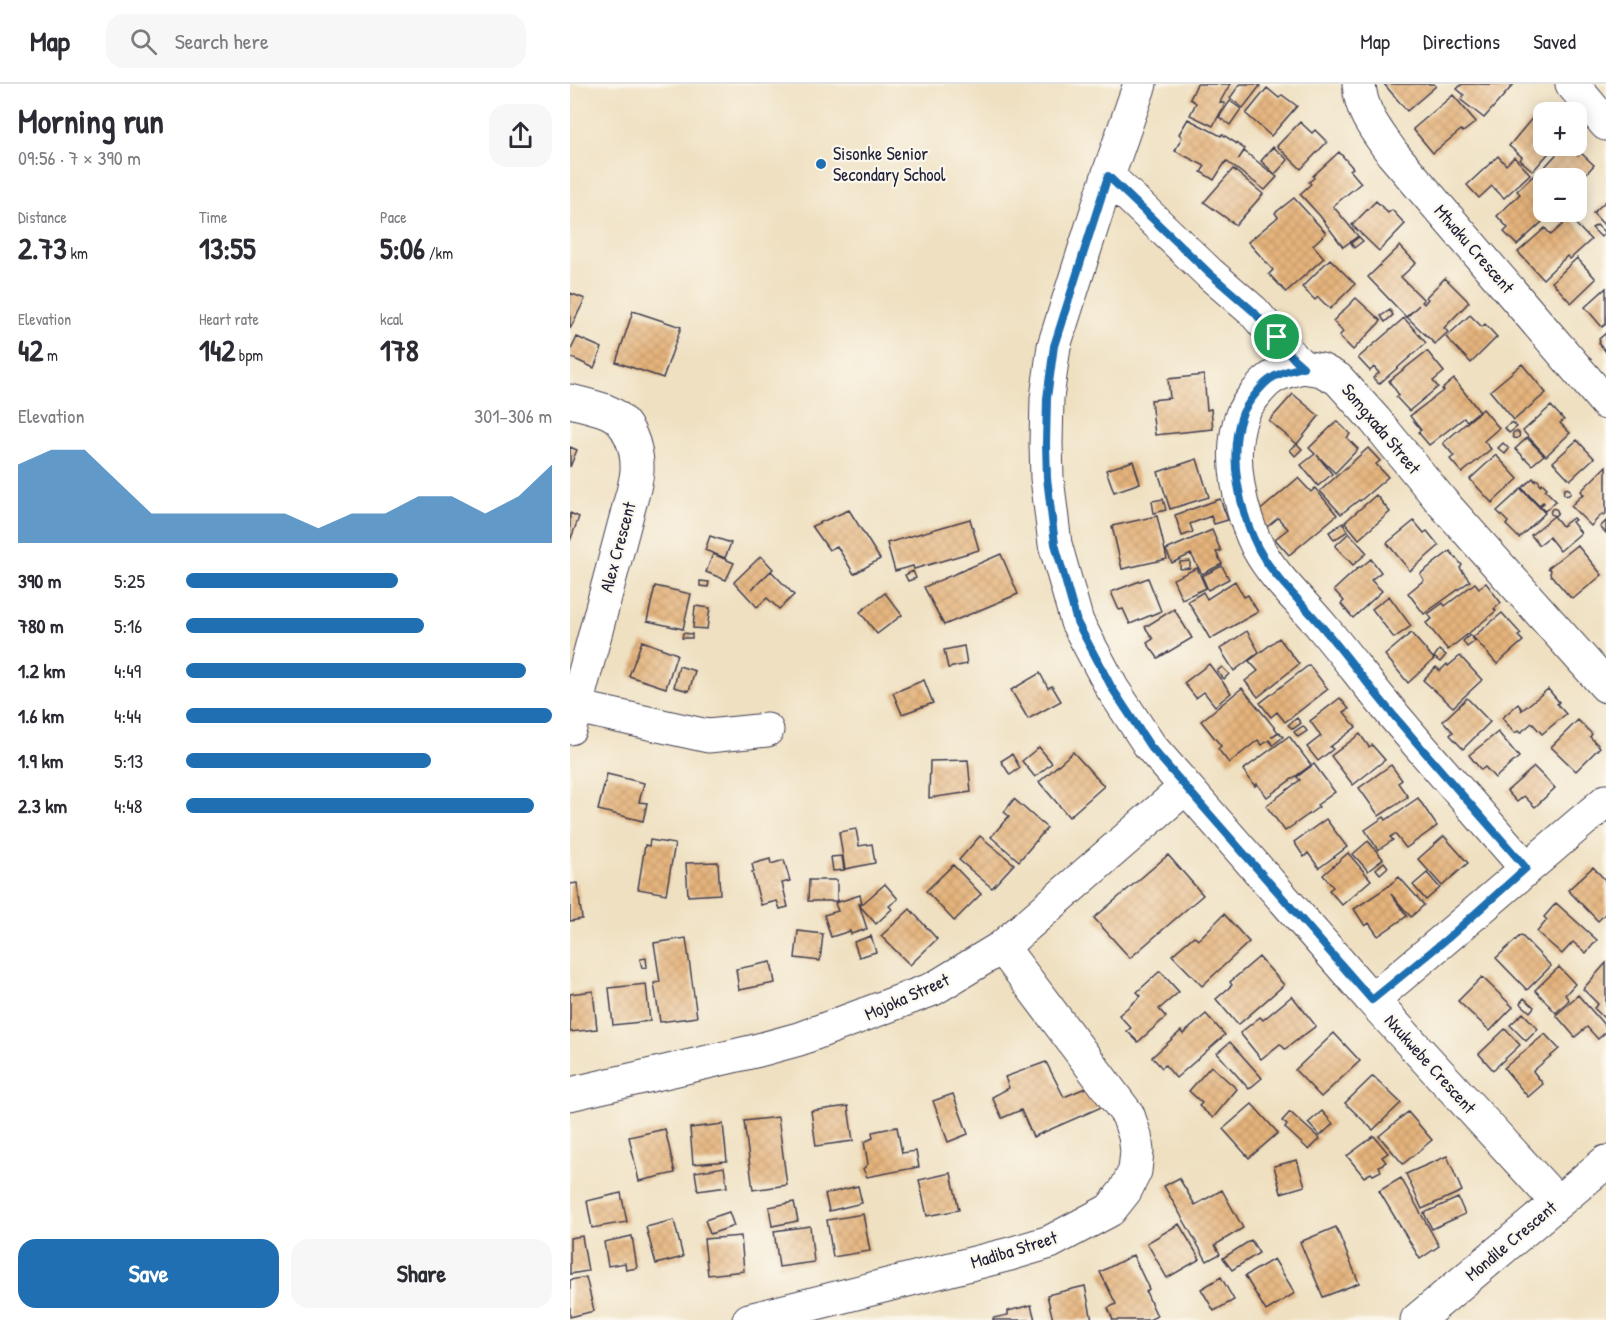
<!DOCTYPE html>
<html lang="en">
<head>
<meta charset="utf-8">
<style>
  body { margin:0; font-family:"Patrick Hand",sans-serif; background:#f7f7f7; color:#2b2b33; height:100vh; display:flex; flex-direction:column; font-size:22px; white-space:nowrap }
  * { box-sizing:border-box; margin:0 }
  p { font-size:20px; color:#7c7c81 }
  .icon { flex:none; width:33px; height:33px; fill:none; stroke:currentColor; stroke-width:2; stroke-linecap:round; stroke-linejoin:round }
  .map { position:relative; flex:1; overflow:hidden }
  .drawer { display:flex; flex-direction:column; background:#fff; width:570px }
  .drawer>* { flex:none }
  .fabs { position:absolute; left:963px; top:18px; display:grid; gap:12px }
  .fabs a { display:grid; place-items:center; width:54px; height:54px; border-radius:12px; background:#fff; box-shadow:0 3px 15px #0003; font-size:30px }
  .pin { position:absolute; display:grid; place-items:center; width:51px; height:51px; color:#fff; margin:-26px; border:3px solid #fff; border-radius:50%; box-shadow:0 2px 6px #0007 }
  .round { display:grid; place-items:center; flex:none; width:63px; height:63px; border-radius:18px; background:#f7f7f7 }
  .head { display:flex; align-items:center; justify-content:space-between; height:102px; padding:0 18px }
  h1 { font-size:33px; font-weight:700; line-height:45px }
  .figures { display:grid; grid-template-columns:repeat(3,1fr); gap:9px; height:102px; padding:6px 18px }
  .figures div { display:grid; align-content:center }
  .figures b { font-size:30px; font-weight:700 }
  .figures small { font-size:16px; font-weight:400 }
  .figures p { font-size:16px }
  .chart { height:168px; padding:12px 18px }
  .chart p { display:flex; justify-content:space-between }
  .chart svg { width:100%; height:108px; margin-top:6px; fill:#1f6fb2; opacity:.7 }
  .cta { display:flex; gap:12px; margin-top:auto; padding:12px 18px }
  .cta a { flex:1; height:69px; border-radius:18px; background:#1f6fb2; color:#fff; font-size:24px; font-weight:700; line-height:69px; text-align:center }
  .cta a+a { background:#f7f7f7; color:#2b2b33 }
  ul { padding:0 18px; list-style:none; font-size:20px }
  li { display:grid; grid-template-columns:96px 72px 1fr; align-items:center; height:45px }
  li i { height:15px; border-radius:8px; background:#1f6fb2 }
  header { display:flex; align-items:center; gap:36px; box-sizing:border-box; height:84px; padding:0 30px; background:#fff; border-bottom:2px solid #e1e1e2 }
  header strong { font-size:28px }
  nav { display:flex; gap:33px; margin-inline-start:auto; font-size:21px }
  .search { width:420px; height:54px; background:#f7f7f7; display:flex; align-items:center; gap:15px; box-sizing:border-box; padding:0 21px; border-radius:18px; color:#7c7c81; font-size:22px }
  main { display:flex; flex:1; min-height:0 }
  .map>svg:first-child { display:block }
  .building { fill:url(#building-cross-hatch) }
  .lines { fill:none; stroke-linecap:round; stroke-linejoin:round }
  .minor-casing { stroke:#413e4f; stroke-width:35 }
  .minor { stroke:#fff; stroke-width:33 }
  .route-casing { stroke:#fff; stroke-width:12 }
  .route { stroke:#1f6fb2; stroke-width:8 }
  .poi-dot { fill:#1f6fb2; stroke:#fbf7ec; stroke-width:2 }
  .labels { text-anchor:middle; stroke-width:4.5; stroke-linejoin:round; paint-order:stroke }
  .poi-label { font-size:18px; fill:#22223b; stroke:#fbf7ec; text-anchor:start }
  .street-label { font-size:18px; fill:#22223b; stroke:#fbf7ec }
</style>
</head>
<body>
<header>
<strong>Map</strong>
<div class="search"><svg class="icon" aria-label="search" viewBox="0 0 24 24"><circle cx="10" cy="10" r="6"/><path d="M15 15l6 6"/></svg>Search here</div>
<nav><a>Map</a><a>Directions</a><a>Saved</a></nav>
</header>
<main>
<section class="drawer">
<div class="head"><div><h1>Morning run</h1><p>09:56 · 7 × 390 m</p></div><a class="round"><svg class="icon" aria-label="share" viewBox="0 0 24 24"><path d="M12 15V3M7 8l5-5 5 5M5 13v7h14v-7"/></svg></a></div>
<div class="figures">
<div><p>Distance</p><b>2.73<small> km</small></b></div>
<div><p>Time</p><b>13:55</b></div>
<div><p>Pace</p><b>5:06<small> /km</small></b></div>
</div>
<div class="figures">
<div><p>Elevation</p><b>42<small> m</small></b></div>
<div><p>Heart rate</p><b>142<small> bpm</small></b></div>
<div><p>kcal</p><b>178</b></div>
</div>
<div class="chart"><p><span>Elevation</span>301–306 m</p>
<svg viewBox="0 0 160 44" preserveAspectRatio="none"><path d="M0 44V12L10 6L20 6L30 19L40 32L50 32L60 32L70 32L80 32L90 38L100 32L110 32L120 25L130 25L140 32L150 25L160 12V44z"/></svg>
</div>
<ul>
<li><b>390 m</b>5:25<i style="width:58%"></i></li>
<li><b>780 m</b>5:16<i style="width:65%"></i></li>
<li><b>1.2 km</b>4:49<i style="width:93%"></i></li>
<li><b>1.6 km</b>4:44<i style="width:100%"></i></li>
<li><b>1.9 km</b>5:13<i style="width:67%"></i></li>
<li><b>2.3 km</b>4:48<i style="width:95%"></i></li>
</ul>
<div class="cta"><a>Save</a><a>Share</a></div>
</section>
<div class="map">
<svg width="1036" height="1236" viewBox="0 0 1036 1236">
  <defs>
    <pattern id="building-cross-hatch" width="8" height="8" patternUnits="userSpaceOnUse" patternTransform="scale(1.5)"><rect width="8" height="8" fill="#e5b37b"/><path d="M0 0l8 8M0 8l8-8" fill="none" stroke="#c49a6b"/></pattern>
  </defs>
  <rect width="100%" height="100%" fill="#fbf7ec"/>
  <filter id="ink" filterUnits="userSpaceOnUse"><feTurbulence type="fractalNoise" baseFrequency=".0167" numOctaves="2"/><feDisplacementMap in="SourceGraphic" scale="12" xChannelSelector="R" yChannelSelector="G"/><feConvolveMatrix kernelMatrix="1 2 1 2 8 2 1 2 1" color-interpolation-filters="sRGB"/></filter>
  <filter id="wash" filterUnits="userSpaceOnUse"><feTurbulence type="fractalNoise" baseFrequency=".008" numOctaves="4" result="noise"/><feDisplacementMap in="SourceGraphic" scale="24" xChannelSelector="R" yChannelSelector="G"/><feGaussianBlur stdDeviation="1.35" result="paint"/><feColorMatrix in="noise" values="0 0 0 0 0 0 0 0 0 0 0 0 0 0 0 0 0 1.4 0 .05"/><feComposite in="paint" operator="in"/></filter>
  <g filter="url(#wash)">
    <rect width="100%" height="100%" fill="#efe0c1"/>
    <g id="blocks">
      <path class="building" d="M627,0H660L650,18L655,20L643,42L620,31L626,19L620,15Z
        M670,0H687L690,2L673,24L660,14Z
        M814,0H864L866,2L837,27Z
        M892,0H944L914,34L891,16L894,11L887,5Z
        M697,4L709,14L712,11L727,22L701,52L676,30Z
        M883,11L906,38L893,48L891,46L863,69L843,45Z
        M660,17L671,25L660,41L649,33Z
        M969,26L974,29V62H985L963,87L950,76L952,73L939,62Z
        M618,35L651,52L652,50L675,65L668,76L674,67L707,93L695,106L656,77L644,96L631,88L635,82L605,67L612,53L609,50Z
        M730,38L742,49L745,46L757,58L731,85L707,62Z
        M994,62H996L1008,72L1011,69L1024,81L1006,101V94H982L972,86Z
        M703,63L718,76L705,90L691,77Z
        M769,68L783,84L780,86L791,99L763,122L788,152L773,163L750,132L730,110L741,100L739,98L744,94L743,92Z
        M928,72L936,81L944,73L960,90L934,114L922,102L909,114L897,101Z
        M663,85L693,110L666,141L634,118Z
        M963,92L974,103V128H983L947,161L934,148L938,144L927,132L950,110L947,107Z
        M724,114L756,149L743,161L754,174L716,208L699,190L703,186L678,158L708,133L705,129Z
        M806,117L818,129L822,126L835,140L809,167L782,141Z
        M1036,117V141H1034L1023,129Z
        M991,128H994L997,131L989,138L985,133Z
        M1000,134L1021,156L1000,175L997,172L973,195L948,168L975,144L981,151Z
        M1027,141L1035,149L1031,153L1022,144Z
        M789,153L793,157L784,164L781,159Z
        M830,162L846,179L831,193L854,216L852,218L854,220L858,215L856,213L875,194L899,218L874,244L878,248L865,260L837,233L849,221L836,233L798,193Z
        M1007,174L1026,195L1001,219L982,198Z
        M760,175L785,200L760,225L748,213L745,216L732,203Z
        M1036,204V240L1032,243L1015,223Z
        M0,209L15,215L0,245Z
        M786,214L811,237L783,266L769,252L773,248L763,237Z
        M820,226L823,231L815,238L811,232Z
        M63,227L111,243L93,294L46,278Z
        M900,231L912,243L915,240L927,253L901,279L876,253Z
        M834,234L856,259L809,300L803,294L809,289L804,283L800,287L788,274Z
        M1036,249V268L1029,259L1030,257L1029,255Z
        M7,253L32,264L24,284L0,273V268Z
        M857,267L874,288L863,297L868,303L839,327L826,313L829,311L819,297Z
        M952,280L976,309L944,336L920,307Z
        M634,291L637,326L641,325L643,345L585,351L581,316L600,314L598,295Z
        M884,295L909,327L897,337L894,334L859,361L848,348L851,346L840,332L874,306L872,305Z
        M723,310L749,332L727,360L699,337Z
        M981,322L994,336L990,339L1000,349L976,372L953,347Z
        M913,325L929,344L914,357L921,365L892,389L880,375L884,372L873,359Z
        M767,337L780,350L777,354L788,365L765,389L747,371L762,390L748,402L731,381L745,370L739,364Z
        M942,338L947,343L939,349L935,344Z
        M942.5 351a3.5 3.5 0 1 1 7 0a3.5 3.5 0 1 1-7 0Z
        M957,354L974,371L962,381L955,374L954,375L951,370L945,365Z
        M1007,356L1024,374L1000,396L983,378Z
        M933,359L939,365L935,370L928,364Z
        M727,360L732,365L725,372L720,366Z
        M0,363L7,366L0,383Z
        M798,364L810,377L806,380L818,393L790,417L789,416L771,430L750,407Z
        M926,371L948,395L922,419L900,395Z
        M627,375L639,413L600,425L588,388Z
        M563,377L570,399L544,408L536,386Z
        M1036,382V429L1034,432L1032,430L1021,442L1001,422L1012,411V412L1014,411L1011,407Z
        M728,394L741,408L745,404L767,431L719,471L705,455L718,445L708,434L697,443L686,430Z
        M963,394L965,397L966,395L969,397L970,401L972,399L977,404L975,406L986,417L975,427L970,422L974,419L973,418L969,421L952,404Z
        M993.5 408a3.5 3.5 0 1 1 7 0a3.5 3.5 0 1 1-7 0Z
        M951,405L975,429L949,454L936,441L938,438L927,427Z
        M806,411L820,428L789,455L775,438Z
        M593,415L596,426L584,429L582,417Z
        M650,415L658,436L644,440L641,432L620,440L623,448L612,452L605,431Z
        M980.5 428a3.5 3.5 0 1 1 7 0a3.5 3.5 0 1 1-7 0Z
        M279,426L310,475L284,490L267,462L259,466L242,442Z
        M0,429L9,433L0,457Z
        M587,432L597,475L552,485L542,442Z
        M984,432L992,442L1003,434L1005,436L1002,438L1011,449L990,467L979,453L969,461L961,451Z
        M400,435L409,466L344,485L343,482L325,487L317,459Z
        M844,437L854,449L857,447L869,462L840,487L817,459Z
        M1036,437V449L1030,443Z
        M773,439L778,447L764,456L759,448Z
        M642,446L651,467L646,468L652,480L632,490L621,470L602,479L596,466Z
        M779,449L797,469L783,481L765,462Z
        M140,452L161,459L155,474L135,466Z
        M1007,461L1032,491L1004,514L1000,513L980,490L981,486L978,484Z
        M880,467L892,481L890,484L900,497L854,530L838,509L854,496L850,490Z
        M143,470L164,479L156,496L136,488Z
        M431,470L448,510L374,541L354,503Z
        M191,472L203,485L182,505L201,487L224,511L209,525L197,514L187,523L164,498Z
        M801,475L811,488L801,496L812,507L783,534L771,520L774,517L764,506L789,483H791Z
        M620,477V484L610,485V478Z
        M652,482L659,495L638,506L632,492Z
        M627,484L636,504L612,515L603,495Z
        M343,487L346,494L338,497L335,491Z
        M578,494L591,527L560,540L553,525L549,526L541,508Z
        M130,497L139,498L138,503L130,502Z
        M665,497L674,513L678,511L688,528L640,555L618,517L633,508L637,515Z
        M905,499L909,504L916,499L931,519L924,525L926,527L878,566L856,539L862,535L858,530L873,519L875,522Z
        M85,502L121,510L113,545L77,537Z
        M315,509L332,531L307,550L290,528Z
        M819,512L841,542L824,554L802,525Z
        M125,522L140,524L137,545L123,544Z
        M604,525L622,554L588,574L577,559L583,555L575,543Z
        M932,529L951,550L948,552L953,557L927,580L903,553Z
        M677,547L689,568L664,587L650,565Z
        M113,549L122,550V554H112Z
        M841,549L864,575L838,599L815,571Z
        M900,551L905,557L897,563L893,557Z
        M709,554L729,580L688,613L675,597L688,587L679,577Z
        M72,557L107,570L96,604L59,592Z
        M394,562L397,580L378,584L374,566Z
        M869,566L876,571L870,578L864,573Z
        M890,572L912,596L883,623L853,596L866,583L870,587L877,580L878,582Z
        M639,580L661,609L645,622L634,608L626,614L614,599Z
        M739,581L758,605L715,638L707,628L701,633L690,619Z
        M109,582L125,587L119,607L104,603Z
        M652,583L659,590L654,595L647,587Z
        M470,589L478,604L482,602L491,617L458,635L441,606Z
        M354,596L363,619L332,630L323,609Z
        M672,604L708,648L701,653L709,648L713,653L703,661L699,656L692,661L688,656L659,679L648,665L651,662L631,637Z
        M978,605L989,618L987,620L996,630L972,650L962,639L950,649L948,647L945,649L932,634L948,620L952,625L951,627Z
        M770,614L779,625L774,628L786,643L760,663L763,665L748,677L737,663L751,652L740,637Z
        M897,614L920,638L893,665L880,651L883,648L873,637Z
        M727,634L731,639L723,645L718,641Z
        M1008,636L1022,650L1020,653L1030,663L1006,687L981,663Z
        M733,642L737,647L728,653L724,648Z
        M928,648L949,673L925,694L915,683L911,686L899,671Z
        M790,650L799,663L802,661L815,676L783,701L761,672Z
        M719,652L741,681L697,713L687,700L685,702L673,686Z
        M469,663L482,679L465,693L452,677Z
        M503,668L534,702L499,733L469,698Z
        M442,670L450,684L440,691L431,677Z
        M398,676L401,708L359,714L360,677Z
        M744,680L765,708L747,721L749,723L715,747L696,722L730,696L727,693Z
        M821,681L832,696L828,699L838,713L809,732L789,704Z
        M964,683L985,704L965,723L954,712L947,718L937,707Z
        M37,690L74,699L69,718L77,719L73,737L28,726Z
        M848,714L867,742L836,764L825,750L820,753L823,756L808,766L795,746L814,733L816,736Z
        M444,715L477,744L449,777L421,753L439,732L434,728Z
        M756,735L777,763L749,784L738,769L734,773L724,758Z
        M286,745L289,762L302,760L305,779L275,785L269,748Z
        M410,752L444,780L422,804L389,776Z
        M874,752L898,779L872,802L848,775Z
        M80,756L105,760L96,810L68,805L75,761L79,762Z
        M798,757L813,775L798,787L783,770Z
        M778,769L801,796L772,821L759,806L763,803L753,791Z
        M598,771L633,811L560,874L524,834Z
        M272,772L274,786L263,787L261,773Z
        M200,775L201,780L214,776L220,797L212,799L218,823L210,825L207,817L191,821L182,788H184L182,780Z
        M148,778L150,810L118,812L116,779Z
        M814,778L818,783L810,790L806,785Z
        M383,781L411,810L384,837L356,807Z
        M1023,783L1036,797V829L1028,837L998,806Z
        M857,789L870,804L856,816L843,801Z
        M829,793L854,821L841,833L821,810L837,832L808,852L799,839L795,842L784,825L816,804Z
        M239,796H267V817H238Z
        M7,799L12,835L0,837V800Z
        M315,800L328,815L319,822L322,825L306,840L290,822Z
        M290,811L292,819L289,820L297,845L281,850L280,847L261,853L254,831L268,827L265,819Z
        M986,819L1027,856L1016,869L1003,858L992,870L967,848L977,836L974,833Z
        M340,825L367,855L340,881L311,852Z
        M654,830L679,858L632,902L602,871L624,852L628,856Z
        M228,847L253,850L250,877L225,874Z
        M951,851L981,882L957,906L926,874Z
        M301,852L306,868L289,873L284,858Z
        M116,854L127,933L90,938L84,899L90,898L84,859Z
        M689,873L714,901L668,941L646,915L662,901L660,898Z
        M76,874L77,883L72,884L70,875Z
        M201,878L205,899L169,906L166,885Z
        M1036,879V936L1024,924L1028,920L1013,905Z
        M989,883L1005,900L995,911L999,916L986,929L965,906Z
        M590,887L609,908L589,925L596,933L568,958L557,947L561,944L549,931L571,912L567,908Z
        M912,893L943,923L920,947L888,917Z
        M76,900L80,937L43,941L39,904Z
        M23,907L27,945L0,948V910Z
        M1008,911L1036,943V948L1028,955L1017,943L1005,953L986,931Z
        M722,912L746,942L715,965L710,960L691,975L670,949L690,933L693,936Z
        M954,914L964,923L960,928L950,919Z
        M953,929L968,945L956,957L940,941Z
        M636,930L655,951L606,994L595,981L592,984L582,973L611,947L613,950Z
        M935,945L950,961L923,986L909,970Z
        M764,949L790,977L751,1013L725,986Z
        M975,950L989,965L963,987L973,1000L958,1013L934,984Z
        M660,958L692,994L679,1005L647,969Z
        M476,978L494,1013L520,1002L534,1022L463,1053L451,1026L432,1034L422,1013L439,1004L435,993Z
        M641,982L667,1005L643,1034L629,1022L632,1019L619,1007Z
        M803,992L831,1019L803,1046L775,1019Z
        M383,1010L398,1050L378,1058L363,1017Z
        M682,1020L708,1049L679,1074L653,1045Z
        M278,1022L283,1057L246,1062L241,1027Z
        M752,1027L763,1040L750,1052L738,1039Z
        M720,1028L750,1055L739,1066L715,1044L717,1041L712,1037Z
        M838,1028L862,1056L833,1080L809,1052Z
        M208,1033L217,1101L183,1106L174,1037Z
        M153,1040L157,1077L123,1080L120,1044Z
        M327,1043L332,1069L346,1067L349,1083L297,1093L293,1085L298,1080L294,1058L303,1054L302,1048Z
        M95,1045L105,1089L69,1097L59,1053Z
        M804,1052L818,1069L812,1073L816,1078L809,1082L811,1087L803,1091L801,1089L794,1093L777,1072Z
        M877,1072L892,1107L852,1125L836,1090Z
        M727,1076L735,1102L711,1109L704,1082Z
        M154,1083L157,1103L128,1107L125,1088Z
        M381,1089L389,1126L357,1132L349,1096Z
        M609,1094L625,1121L652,1106L673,1144L645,1161L650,1170L637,1177L594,1102Z
        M831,1094L869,1162L850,1175L809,1107Z
        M288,1102L292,1119L259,1127L255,1110Z
        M51,1109L57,1138L22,1144L17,1117Z
        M888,1114L895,1130L862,1145L854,1129Z
        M224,1118L228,1137L202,1142L199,1123Z
        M159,1128L164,1142L140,1150L135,1136Z
        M293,1130L300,1167L263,1173L257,1136Z
        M104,1136L113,1173L86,1180L76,1143Z
        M609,1140L630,1175L597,1194L577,1159Z
        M240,1142L244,1178L209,1183L204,1147Z
        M766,1143L789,1199L753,1213L730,1158Z
        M12,1152L18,1187L0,1190V1154Z
        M62,1152L67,1184L56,1186L55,1179L38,1182L34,1158Z
        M171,1152L174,1187L138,1191L134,1155Z
        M681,1156L689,1169L662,1186L653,1174Z
        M563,1171L579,1205L576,1208L587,1232L579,1236H543L538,1224L546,1220L530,1188Z
        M704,1175L725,1209L696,1227L675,1192Z
        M16,1193L24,1227L0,1233V1196Z
        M651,1193L664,1216L644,1227L631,1205Z
        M515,1202L522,1236H483L477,1211Z
        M461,1221L465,1236H423V1234L438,1231V1227Z"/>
    </g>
  </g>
  <g filter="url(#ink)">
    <use href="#blocks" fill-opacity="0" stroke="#413e4f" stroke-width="1.5"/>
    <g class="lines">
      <defs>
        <path id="minor" d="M570,0L538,92L484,262L477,314L476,360L477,394L485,460L507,538L542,604L580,662L802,916L987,1118
          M789,0C791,29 806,46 822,69L1036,319
          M1002,0L1036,40
          M538,92L639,189L684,228L724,275L733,283L751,286L768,295L805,336L872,418L1036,602
          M733,283C722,286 709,288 699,296C691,302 675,322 672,331C657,370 670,428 688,464C704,494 732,518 754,545C780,576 804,609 831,640C872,689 915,736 956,784
          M0,317C12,320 25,323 36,327C59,336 68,364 67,387C66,397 63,409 60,419L0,644
          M6,623L138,652L197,646
          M802,916C881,851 958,783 1036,717
          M0,1010L185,967L229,955L363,905L432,863L616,703
          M179,1236L440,1170L480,1158L540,1126L555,1107L565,1087L567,1067L565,1052L558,1031L432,863
          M847,1236L1036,1078"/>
      </defs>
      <use href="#minor" class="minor-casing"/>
      <use href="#minor" class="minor"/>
    </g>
  </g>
  <g class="lines" filter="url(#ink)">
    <defs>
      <path id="route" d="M538,92L639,189L684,228L724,275L733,283C722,286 709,288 699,296C691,302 675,322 672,331C657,371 670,428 688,464C704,494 732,518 754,545C780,576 804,609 831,640C872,689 915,736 956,784L878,854L802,916L580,662L542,604L507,538L485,460L477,394L476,360L477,314L484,262Z"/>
    </defs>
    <use href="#route" class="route-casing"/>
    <use href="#route" class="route"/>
  </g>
  <circle class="poi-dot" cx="251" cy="80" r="6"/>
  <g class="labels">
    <g class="poi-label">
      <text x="263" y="76">Sisonke Senior<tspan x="263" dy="21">Secondary School</tspan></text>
    </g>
    <g class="street-label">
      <text transform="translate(904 165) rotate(49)" y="6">Mtwaku Crescent</text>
      <text transform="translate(811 345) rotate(50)" y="6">Somgxada Street</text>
      <text transform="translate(48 463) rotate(-75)" y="6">Alex Crescent</text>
      <text transform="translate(337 913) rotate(-24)" y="6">Mojoka Street</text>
      <text transform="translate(860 980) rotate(48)" y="6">Nxukwebe Crescent</text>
      <text transform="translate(941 1157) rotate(-40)" y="6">Mondile Crescent</text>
      <text transform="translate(444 1166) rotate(-17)" y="6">Madiba Street</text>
    </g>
  </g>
</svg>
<div class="fabs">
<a>+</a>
<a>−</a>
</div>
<div class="pin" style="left:707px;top:253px;background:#1e9e55"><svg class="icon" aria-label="arrive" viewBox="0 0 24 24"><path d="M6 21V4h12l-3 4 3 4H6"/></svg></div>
</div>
</main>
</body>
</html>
